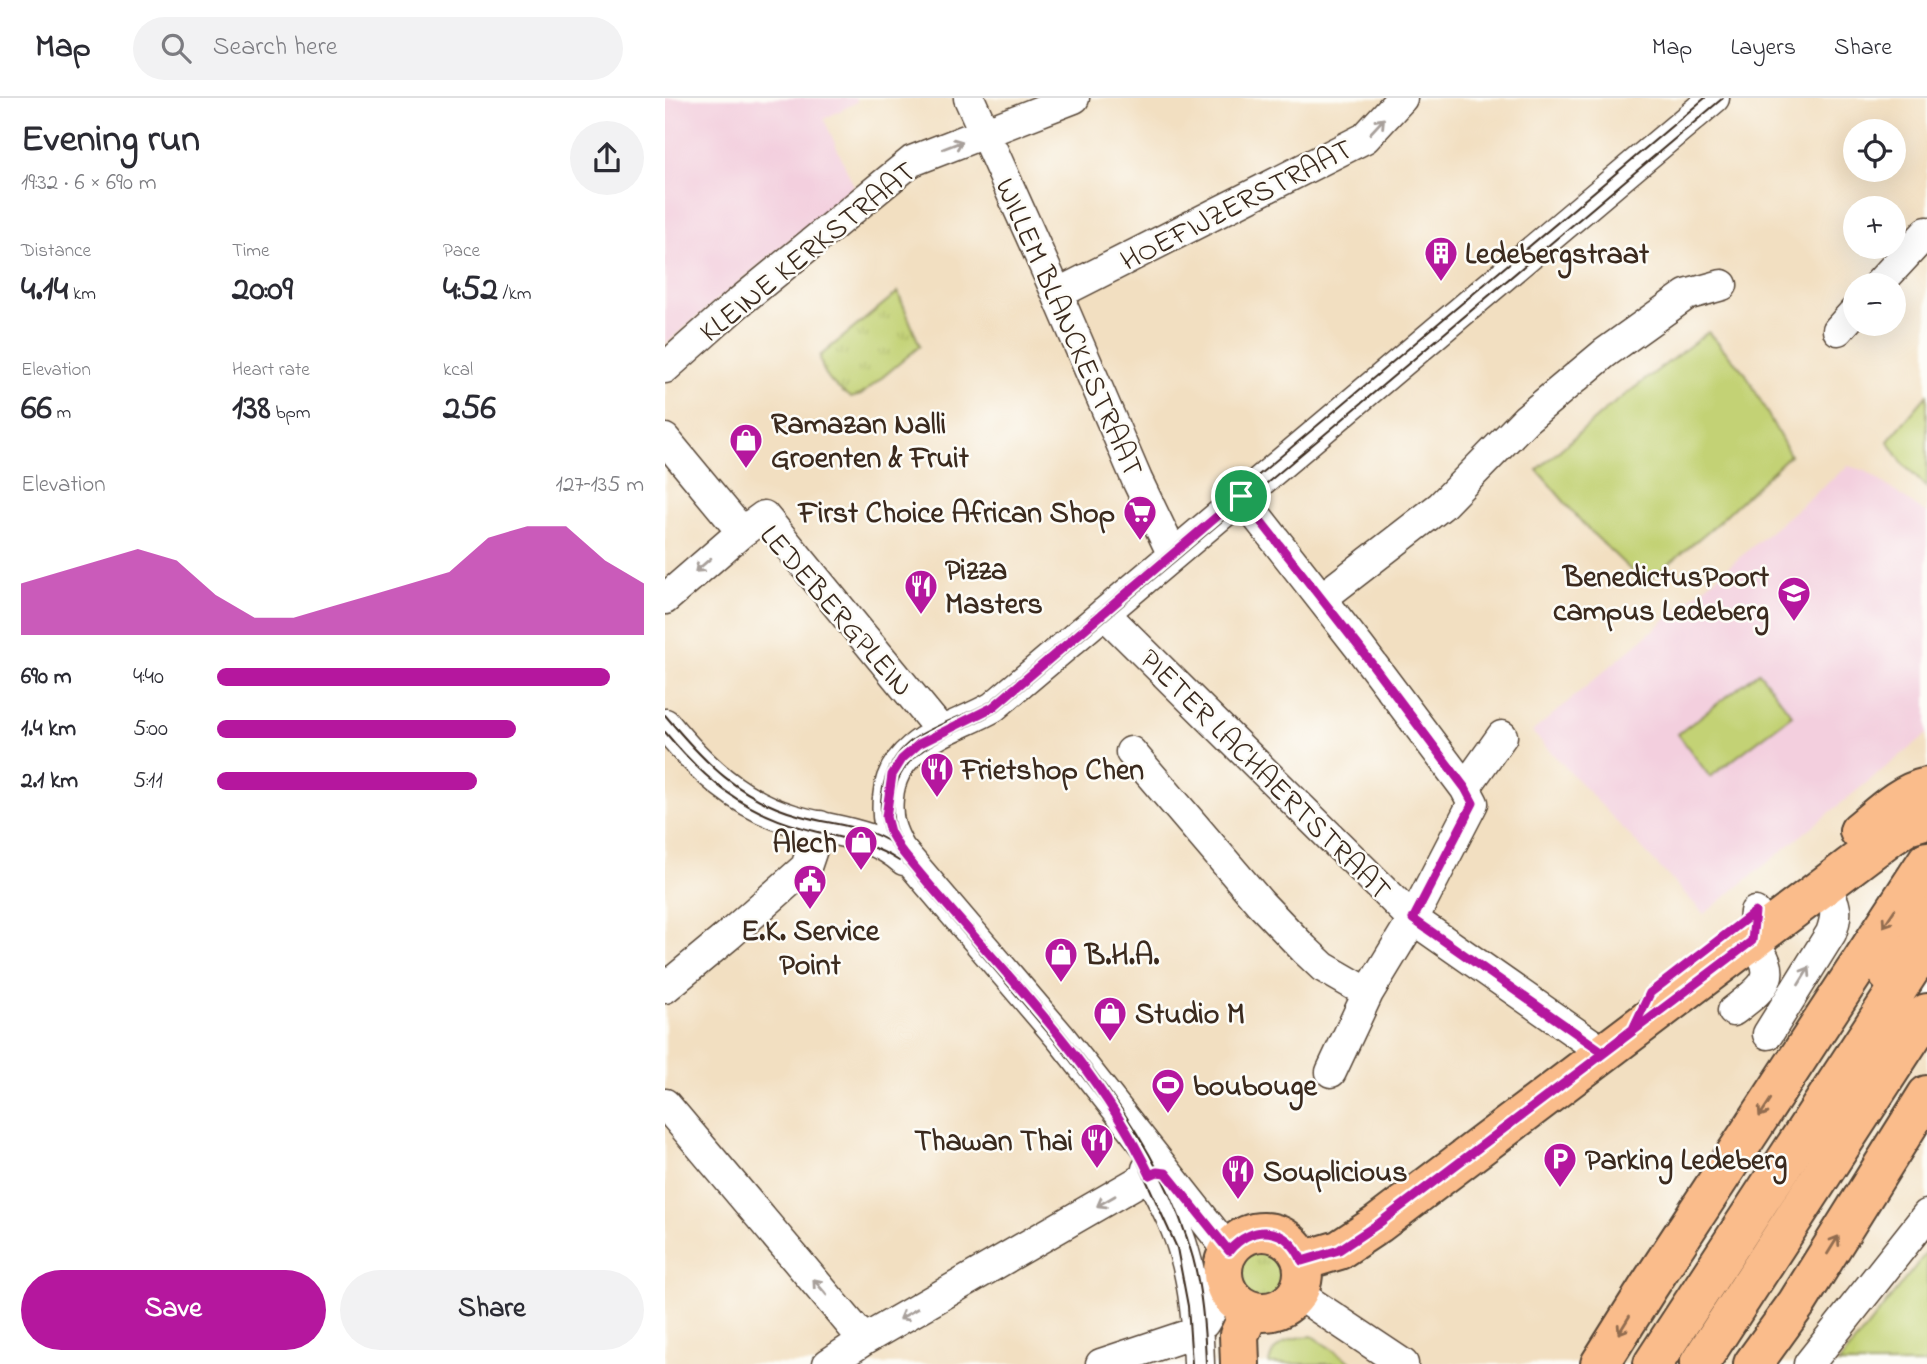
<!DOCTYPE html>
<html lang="en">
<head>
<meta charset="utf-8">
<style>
  body { margin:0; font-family:"Indie Flower",sans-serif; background:#f2f2f3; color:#2b2b33; height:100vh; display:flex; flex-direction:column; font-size:26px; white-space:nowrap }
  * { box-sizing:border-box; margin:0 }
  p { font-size:23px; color:#7c7c81 }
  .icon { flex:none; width:38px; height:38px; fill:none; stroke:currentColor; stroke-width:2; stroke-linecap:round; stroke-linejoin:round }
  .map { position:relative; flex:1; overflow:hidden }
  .panel { display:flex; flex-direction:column; background:#fff; width:665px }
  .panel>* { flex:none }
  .fabs { position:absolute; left:1178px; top:21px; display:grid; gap:14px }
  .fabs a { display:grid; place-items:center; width:63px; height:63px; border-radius:50%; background:#fff; box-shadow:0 7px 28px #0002; font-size:35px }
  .pin { position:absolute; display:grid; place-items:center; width:60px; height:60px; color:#fff; margin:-30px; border:4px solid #fff; border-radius:50%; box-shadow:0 2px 7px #0007 }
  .round { display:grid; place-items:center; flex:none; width:74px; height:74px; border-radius:37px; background:#f2f2f3 }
  .headline { display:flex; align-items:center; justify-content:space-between; height:119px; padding:0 21px }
  h1 { font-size:38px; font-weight:800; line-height:52px }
  .figures { display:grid; grid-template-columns:repeat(3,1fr); gap:10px; height:119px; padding:7px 21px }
  .figures div { display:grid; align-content:center }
  .figures b { font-size:35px; font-weight:800 }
  .figures small { font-size:19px; font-weight:400 }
  .figures p { font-size:19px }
  .chart { height:196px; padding:14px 21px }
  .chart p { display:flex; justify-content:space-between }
  .chart svg { width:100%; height:126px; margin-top:7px; fill:#b5179e; opacity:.7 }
  .primary-button { display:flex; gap:14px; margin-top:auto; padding:14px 21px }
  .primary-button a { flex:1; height:80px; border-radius:42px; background:#b5179e; color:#fff; font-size:28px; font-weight:800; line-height:80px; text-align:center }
  .primary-button a+a { background:#f2f2f3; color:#2b2b33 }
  ul { padding:0 21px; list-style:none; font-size:23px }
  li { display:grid; grid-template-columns:112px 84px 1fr; align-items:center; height:52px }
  li i { height:18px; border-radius:9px; background:#b5179e }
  header { display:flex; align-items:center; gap:42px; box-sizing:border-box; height:98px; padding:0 35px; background:#fff; border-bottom:2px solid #e1e1e2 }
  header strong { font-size:33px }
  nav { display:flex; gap:38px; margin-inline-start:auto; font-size:24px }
  .search { width:490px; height:63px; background:#f2f2f3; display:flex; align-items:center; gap:18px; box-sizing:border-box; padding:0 24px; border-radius:38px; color:#7c7c81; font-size:26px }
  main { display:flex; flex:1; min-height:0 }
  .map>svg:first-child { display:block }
  .built { fill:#f3cfde }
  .grass { fill:url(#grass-tufts); stroke:#7f7e49; stroke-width:2 }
  .park { fill:#c3d274; stroke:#7f7e49; stroke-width:2 }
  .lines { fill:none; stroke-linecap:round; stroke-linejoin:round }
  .minor-casing { stroke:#564536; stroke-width:33 }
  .major-casing { stroke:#564536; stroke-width:42 }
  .highway-casing { stroke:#564536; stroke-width:42 }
  .minor { stroke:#fff; stroke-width:30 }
  .major { stroke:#fabc8b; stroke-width:38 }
  .highway { stroke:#fabc8b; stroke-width:38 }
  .tram { stroke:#3b2a1e; stroke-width:2 }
  .oneway { stroke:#a79f9a }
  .oneway2 { stroke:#916c4f }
  .route-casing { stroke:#fff; stroke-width:14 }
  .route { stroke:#b5179e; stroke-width:9 }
  .labels { text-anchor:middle; stroke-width:5; stroke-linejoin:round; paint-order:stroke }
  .street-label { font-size:30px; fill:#3b2a1e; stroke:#fdfcf7 }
  .poi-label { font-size:30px; font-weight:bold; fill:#3b2a1e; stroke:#fdfcf7; text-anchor:start }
</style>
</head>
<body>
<header>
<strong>Map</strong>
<div class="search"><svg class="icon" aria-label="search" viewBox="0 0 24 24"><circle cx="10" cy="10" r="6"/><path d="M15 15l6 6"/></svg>Search here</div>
<nav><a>Map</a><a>Layers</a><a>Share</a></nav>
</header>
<main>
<section class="panel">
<div class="headline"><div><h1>Evening run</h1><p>19:32 · 6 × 690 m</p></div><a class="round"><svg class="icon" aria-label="share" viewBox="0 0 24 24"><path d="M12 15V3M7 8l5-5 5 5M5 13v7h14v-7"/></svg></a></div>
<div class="figures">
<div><p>Distance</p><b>4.14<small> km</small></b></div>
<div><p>Time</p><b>20:09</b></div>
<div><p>Pace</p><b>4:52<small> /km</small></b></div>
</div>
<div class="figures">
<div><p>Elevation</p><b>66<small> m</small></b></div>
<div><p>Heart rate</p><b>138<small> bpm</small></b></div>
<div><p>kcal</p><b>256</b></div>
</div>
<div class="chart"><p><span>Elevation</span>127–135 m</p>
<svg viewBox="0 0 160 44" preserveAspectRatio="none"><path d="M0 44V26L10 22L20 18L30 14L40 18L50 30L60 38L70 38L80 34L90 30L100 26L110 22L120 10L130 6L140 6L150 18L160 26V44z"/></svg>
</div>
<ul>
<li><b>690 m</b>4:40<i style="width:92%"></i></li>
<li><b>1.4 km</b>5:00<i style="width:70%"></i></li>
<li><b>2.1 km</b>5:11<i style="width:61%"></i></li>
</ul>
<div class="primary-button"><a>Save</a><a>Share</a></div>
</section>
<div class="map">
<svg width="1262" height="1266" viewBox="0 0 1262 1266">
  <defs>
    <pattern id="grass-tufts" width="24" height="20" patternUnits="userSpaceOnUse" patternTransform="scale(1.75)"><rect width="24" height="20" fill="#c3d274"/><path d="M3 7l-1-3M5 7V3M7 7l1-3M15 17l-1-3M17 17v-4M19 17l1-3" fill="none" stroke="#a8b464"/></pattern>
  </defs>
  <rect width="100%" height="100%" fill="#fdfcf7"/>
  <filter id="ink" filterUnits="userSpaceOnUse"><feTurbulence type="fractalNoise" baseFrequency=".0143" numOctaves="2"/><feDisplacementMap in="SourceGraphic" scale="14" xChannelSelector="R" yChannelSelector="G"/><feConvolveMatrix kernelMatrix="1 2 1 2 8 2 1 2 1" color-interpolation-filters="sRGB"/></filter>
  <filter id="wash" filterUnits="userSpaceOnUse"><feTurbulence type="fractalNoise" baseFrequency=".00686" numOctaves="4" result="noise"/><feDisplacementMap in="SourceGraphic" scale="28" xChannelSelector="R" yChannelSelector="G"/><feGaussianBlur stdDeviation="1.57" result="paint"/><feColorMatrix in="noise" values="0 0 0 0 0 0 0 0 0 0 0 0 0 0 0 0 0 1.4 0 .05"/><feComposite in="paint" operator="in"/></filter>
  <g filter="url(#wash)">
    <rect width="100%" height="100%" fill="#f2dfc1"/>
    <path class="built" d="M0,0H191L192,4L159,21L189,88L0,246Z
      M1183,368L1201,373L1262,416V636L1039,816L867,634Z"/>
    <path class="grass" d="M233,194L255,248L196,297L186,300C171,290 156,277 155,258Z
      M571 1175a27 27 0 1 1 54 0a27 27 0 1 1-54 0Z"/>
    <path class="park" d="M1043,234L1081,276L1125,357L1049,428L980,486L920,428L872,372L943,310Z
      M1262,297V390L1238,366L1223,343Z
      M1094,574L1127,617L1045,679L1013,636Z
      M1262,1154V1266H1173Z
      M647,1238L689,1266H604C607,1245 628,1239 647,1238Z"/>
  </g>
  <g filter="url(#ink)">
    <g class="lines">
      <defs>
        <path id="minor" d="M304,0L392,196L472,382L508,457
          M1213,187L1262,134
          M392,196L700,40L737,0
          M1173,232L1190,213
          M0,270L72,206L247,63L409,0
          M0,341L77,434
          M576,398L695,550L800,690L808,705L748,821L703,895L666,974
          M657,500L776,408L861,321L940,255L1021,197L1057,187
          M0,501L77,434L99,418L276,633
          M439,515L748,821L938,954
          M0,626C35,669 73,706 128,722C167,734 207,733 239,762
          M466,654L595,805L639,851L658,869L703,895
          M800,690L837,638
          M0,890L64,837L141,769L155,728
          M1068,913C1099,889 1117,879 1087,843L1090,814
          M1103,936L1166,835C1173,816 1172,805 1159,789
          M0,1006L199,1242
          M482,1071C495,1098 511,1125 519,1154C530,1190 533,1229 534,1266
          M564,1153L396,940L235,751C225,733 221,721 223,700C227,643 288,632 328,609L1049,0
          M633,1196L738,1266
          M163,1266L199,1242L481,1079L492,1074L501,1075
          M436,1266L526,1236L539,1225L550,1206L564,1196
          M1144,1266L1262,1117"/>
        <path id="major" d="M1194,733C1215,716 1235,695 1262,689
          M1223,876L1262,812
          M558 1174a40 40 0 1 1 80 0a40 40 0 1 1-80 0Z
          M637,1163L674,1152L713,1126L1224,739L1242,727L1262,721
          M575,1266L574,1237L585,1213"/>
        <path id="highway" d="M935,1266L984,1188L1262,763
          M988,1266L1262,846
          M1034,1266L1262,915
          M1088,1266L1132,1205L1262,997"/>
      </defs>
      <use href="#minor" class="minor-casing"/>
      <use href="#major" class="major-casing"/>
      <use href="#highway" class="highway-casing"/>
      <use href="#minor" class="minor"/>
      <use href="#major" class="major"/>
      <use href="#highway" class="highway"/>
      <path class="tram" d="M0,617C39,664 75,702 136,718C167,727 200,727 228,746
        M0,634C40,682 77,713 138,730C172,740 204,743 234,763
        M234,740C227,728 227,715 228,702C233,647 293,637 332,613L1058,0
        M301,822C387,919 493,1031 528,1160C537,1194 540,1231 541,1266
        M527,1266L523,1208L512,1150L464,1044L444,1013L391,944L237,762C231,754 224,745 220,735C209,701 221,658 252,639C275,625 302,617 325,604L1040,0"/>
    </g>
    <defs><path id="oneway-shaft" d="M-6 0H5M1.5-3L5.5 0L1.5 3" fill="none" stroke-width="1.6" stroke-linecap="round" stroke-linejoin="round" transform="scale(1.75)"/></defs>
    <g class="oneway">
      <use href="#oneway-shaft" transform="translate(712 28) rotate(-47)"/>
      <use href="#oneway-shaft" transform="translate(288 47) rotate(-21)"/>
      <use href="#oneway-shaft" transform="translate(38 467) rotate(139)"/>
      <use href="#oneway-shaft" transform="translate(1139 878) rotate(-58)"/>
      <use href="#oneway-shaft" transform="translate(441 1103) rotate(150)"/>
      <use href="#oneway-shaft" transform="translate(155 1189) rotate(-130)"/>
      <use href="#oneway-shaft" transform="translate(243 1216) rotate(150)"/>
    </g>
    <g class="oneway2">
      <use href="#oneway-shaft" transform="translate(1224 820) rotate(124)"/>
      <use href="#oneway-shaft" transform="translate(1100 1010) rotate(123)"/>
      <use href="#oneway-shaft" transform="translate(1168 1147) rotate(-58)"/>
      <use href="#oneway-shaft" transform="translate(959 1227) rotate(122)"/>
    </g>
  </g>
  <g class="lines" filter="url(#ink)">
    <defs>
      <path id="route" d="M576,398L328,609L254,646L237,661L227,677L221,719L225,734L235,751C320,858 426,953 485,1077L492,1074L501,1075L564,1153C588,1125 622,1128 637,1163L674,1152L713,1126L1087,843L1090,814L985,895L968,931L938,954L748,821L808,705L800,690L695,550L576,398"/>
    </defs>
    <use href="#route" class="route-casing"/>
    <use href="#route" class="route"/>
  </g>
  <defs>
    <symbol id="building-pin" viewBox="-11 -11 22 30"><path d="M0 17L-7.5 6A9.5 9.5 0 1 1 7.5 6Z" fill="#b5179e" stroke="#fdfcf7"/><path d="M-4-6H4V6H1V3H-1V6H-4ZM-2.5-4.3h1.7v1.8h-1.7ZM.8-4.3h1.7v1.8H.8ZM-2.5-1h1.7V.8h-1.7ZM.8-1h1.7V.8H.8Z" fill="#fff"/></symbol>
    <symbol id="shop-pin" viewBox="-11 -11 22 30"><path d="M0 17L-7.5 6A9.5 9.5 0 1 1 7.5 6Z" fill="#b5179e" stroke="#fdfcf7"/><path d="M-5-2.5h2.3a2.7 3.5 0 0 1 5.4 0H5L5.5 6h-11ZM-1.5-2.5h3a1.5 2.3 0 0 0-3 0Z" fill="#fff"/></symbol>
    <symbol id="supermarket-pin" viewBox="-11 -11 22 30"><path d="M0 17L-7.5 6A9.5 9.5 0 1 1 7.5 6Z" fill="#b5179e" stroke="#fdfcf7"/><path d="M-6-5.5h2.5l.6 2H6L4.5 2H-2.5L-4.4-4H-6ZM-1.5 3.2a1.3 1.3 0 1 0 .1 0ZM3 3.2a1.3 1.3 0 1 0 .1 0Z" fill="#fff"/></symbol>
    <symbol id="restaurant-pin" viewBox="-11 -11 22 30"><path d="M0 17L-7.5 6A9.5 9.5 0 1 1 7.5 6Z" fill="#b5179e" stroke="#fdfcf7"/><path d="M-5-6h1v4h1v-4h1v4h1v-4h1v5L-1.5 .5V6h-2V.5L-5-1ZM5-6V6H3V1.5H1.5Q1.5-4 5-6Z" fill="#fff"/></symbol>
    <symbol id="school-pin" viewBox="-11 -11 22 30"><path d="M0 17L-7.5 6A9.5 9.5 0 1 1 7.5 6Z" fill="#b5179e" stroke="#fdfcf7"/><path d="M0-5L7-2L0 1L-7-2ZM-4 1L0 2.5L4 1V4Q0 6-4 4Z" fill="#fff"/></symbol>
    <symbol id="civic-pin" viewBox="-11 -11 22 30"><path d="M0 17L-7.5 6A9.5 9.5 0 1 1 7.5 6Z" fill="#b5179e" stroke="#fdfcf7"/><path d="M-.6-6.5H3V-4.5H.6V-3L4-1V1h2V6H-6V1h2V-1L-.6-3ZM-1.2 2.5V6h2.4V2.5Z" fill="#fff"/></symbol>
    <symbol id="stadium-pin" viewBox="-11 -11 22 30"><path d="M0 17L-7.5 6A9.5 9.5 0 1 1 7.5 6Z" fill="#b5179e" stroke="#fdfcf7"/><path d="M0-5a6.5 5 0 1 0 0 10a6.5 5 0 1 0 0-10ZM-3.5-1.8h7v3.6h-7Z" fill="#fff"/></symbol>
    <symbol id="parking-pin" viewBox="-11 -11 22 30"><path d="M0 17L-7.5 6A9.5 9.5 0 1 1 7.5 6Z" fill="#b5179e" stroke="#fdfcf7"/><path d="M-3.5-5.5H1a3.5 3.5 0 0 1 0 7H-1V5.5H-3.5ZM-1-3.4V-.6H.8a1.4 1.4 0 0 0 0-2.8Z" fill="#fff"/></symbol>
  </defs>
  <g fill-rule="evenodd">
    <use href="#building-pin" x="757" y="136" width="38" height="52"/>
    <use href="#shop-pin" x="62" y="323" width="38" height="52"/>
    <use href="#supermarket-pin" x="456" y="395" width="38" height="52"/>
    <use href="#restaurant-pin" x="237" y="469" width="38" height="52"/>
    <use href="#school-pin" x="1110" y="476" width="38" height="52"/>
    <use href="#restaurant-pin" x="253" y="652" width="38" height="52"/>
    <use href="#shop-pin" x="177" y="725" width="38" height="52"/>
    <use href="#civic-pin" x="126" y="764" width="38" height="52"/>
    <use href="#shop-pin" x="377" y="837" width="38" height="52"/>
    <use href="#shop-pin" x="426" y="896" width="38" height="52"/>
    <use href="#stadium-pin" x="484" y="968" width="38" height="52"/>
    <use href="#restaurant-pin" x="413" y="1023" width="38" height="52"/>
    <use href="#parking-pin" x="876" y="1042" width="38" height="52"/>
    <use href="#restaurant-pin" x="554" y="1054" width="38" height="52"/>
  </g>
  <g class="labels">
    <g class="street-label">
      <text transform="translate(571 106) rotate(-27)" y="10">HOEFIJZERSTRAAT</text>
      <text transform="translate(142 153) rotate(-39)" y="10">KLEINE KERKSTRAAT</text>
      <text transform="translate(405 229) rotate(66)" y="10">WILLEM BLANCKESTRAAT</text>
      <text transform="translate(172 512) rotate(49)" y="10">LEDEBERGPLEIN</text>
      <text transform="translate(601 676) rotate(45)" y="10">PIETER LACHAERTSTRAAT</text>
    </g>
    <g class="poi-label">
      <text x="800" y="165">Ledebergstraat</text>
      <text x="106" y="335">Ramazan Nalli<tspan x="106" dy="34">Groenten &amp; Fruit</tspan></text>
      <text x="450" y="424" text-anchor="end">First Choice African Shop</text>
      <text x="280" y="481">Pizza<tspan x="280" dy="34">Masters</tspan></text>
      <text x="1104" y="488" text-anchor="end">BenedictusPoort<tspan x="1104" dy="34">campus Ledeberg</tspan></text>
      <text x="296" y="681">Frietshop Chen</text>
      <text x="172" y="754" text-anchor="end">Alech</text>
      <text x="145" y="842" text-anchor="middle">E.K. Service<tspan x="145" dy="34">Point</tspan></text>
      <text x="420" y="866">B.H.A.</text>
      <text x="470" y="925">Studio M</text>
      <text x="528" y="997">boubouge</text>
      <text x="408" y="1052" text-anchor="end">Thawan Thai</text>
      <text x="920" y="1071">Parking Ledeberg</text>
      <text x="598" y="1083">Souplicious</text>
    </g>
  </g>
</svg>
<div class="fabs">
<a><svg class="icon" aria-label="locate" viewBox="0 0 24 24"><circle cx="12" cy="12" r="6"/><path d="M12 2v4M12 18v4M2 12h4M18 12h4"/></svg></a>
<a>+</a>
<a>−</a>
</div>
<div class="pin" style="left:576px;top:398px;background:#1e9e55"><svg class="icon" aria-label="arrive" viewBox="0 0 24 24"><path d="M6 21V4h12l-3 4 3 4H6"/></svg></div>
</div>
</main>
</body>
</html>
